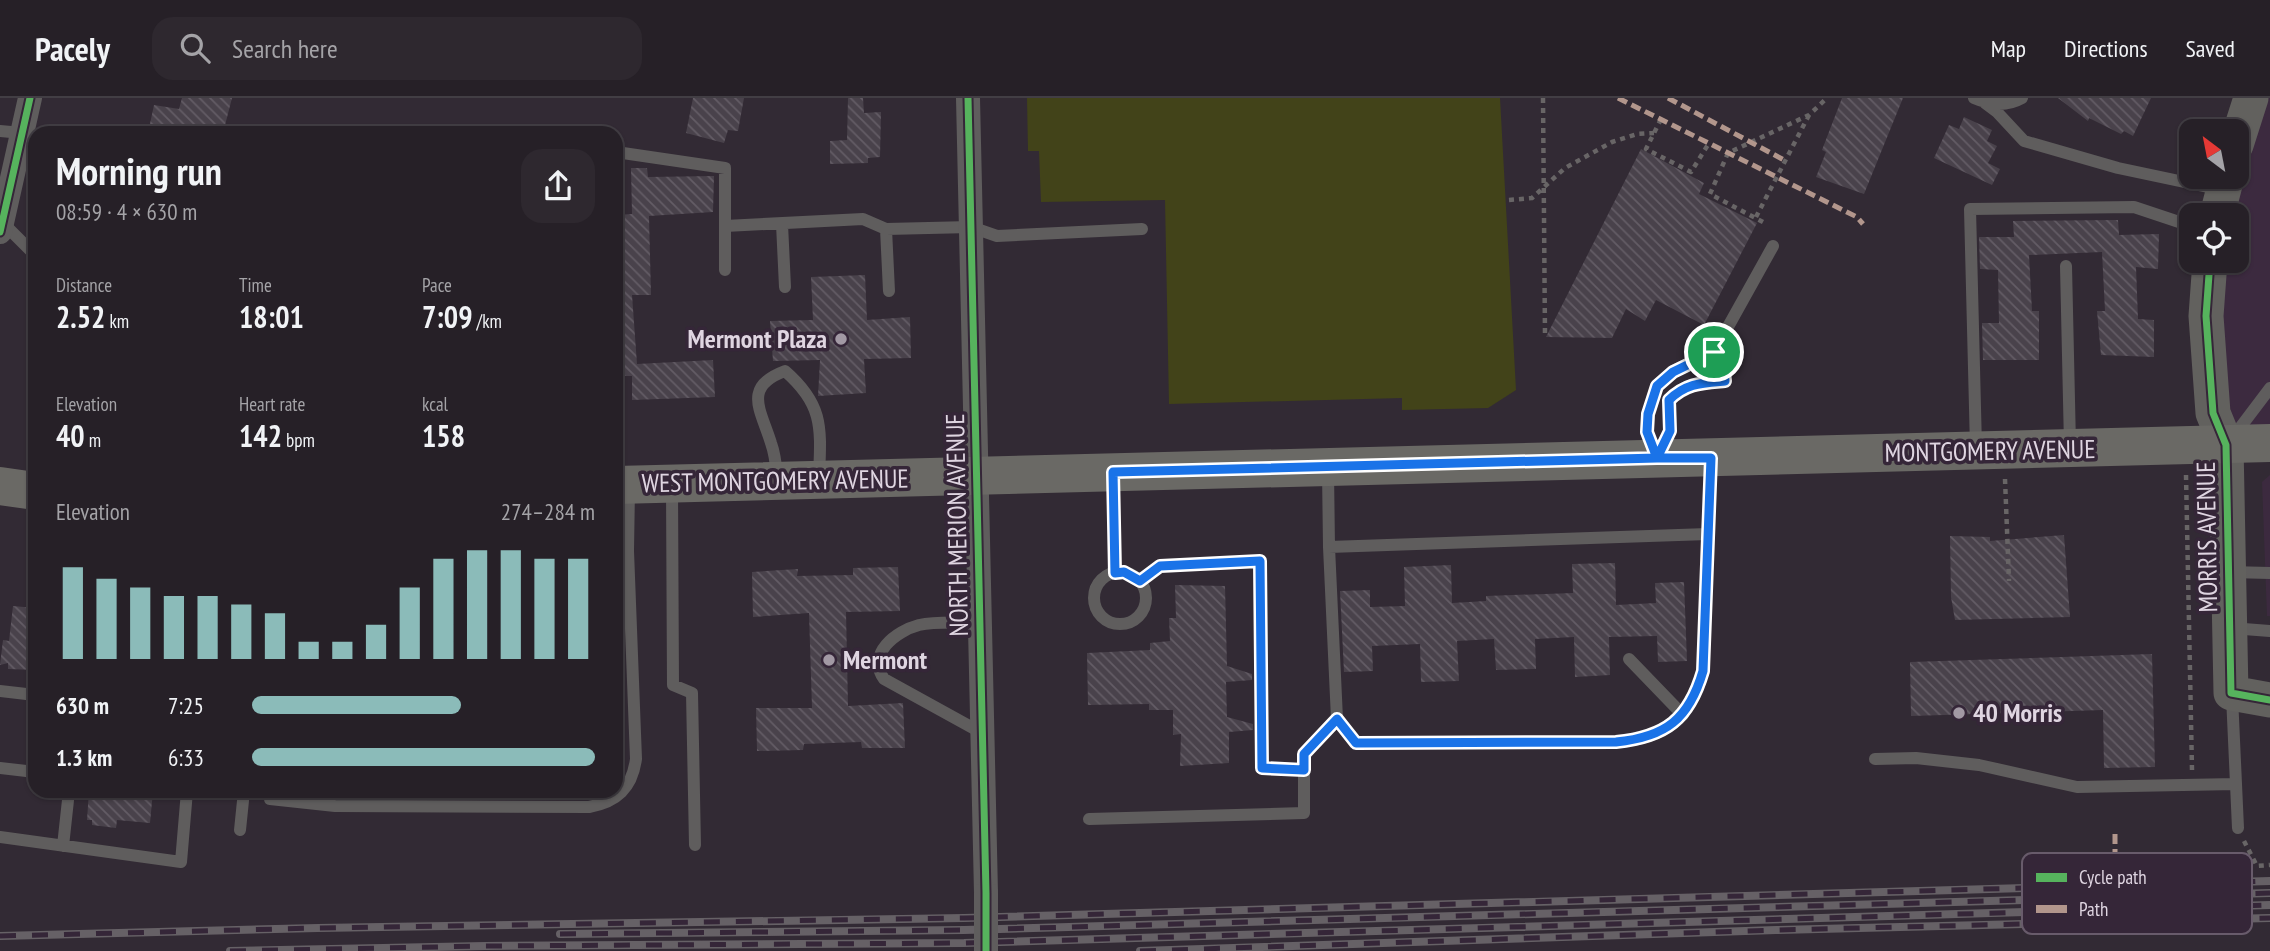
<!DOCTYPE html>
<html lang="en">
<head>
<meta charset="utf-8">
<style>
  body { margin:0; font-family:"PT Sans Narrow",sans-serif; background:#2e282f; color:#f1f3f6; height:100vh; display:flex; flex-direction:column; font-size:26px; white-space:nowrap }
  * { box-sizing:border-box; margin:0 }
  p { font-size:23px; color:#a4a3a7 }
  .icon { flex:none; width:38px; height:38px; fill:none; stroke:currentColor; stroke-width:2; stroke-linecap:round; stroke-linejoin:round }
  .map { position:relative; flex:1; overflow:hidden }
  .side { position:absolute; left:28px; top:28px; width:595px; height:672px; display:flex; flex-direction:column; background:#262027; border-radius:21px; box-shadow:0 2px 5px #0004,0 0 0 2px #423e44 }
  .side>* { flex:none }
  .needle { width:46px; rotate:328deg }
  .tools { position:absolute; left:2179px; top:21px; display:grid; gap:14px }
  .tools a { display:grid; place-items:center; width:70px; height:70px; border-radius:14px; background:#262027; box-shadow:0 2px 5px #0004,0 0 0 2px #423e44; font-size:35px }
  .pin { position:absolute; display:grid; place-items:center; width:60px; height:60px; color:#fff; margin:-30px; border:4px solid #fff; border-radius:50%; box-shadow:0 2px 7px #0007 }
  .round { display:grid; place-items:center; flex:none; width:74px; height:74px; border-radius:21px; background:#2e282f }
  .head { display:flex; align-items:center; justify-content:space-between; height:119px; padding:0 28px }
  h1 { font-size:38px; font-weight:800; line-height:52px }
  .stats { display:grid; grid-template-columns:repeat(3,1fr); gap:10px; height:119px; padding:7px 28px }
  .stats div { display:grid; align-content:center }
  .stats b { font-size:30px; font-weight:800 }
  .stats small { font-size:19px; font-weight:400 }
  .stats p { font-size:19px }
  .chart { height:196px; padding:14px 28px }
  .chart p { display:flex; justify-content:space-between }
  .chart svg { width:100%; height:126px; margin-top:7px; stroke:#8bbbb9; stroke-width:6 }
  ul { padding:0 28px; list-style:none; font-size:23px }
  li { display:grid; grid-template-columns:112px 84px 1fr; align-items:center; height:52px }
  li i { height:18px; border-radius:9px; background:#8bbbb9 }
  header { display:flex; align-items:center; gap:42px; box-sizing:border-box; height:98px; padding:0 35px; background:#262027; border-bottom:2px solid #423e44 }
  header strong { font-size:33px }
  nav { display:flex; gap:38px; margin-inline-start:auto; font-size:24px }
  .search { width:490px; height:63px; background:#2e282f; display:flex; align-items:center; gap:18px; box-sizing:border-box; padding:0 24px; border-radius:21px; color:#a4a3a7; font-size:26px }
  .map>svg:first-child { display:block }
  .built { fill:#3c2a3f }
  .garden { fill:#424319 }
  .building { fill:url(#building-back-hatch) }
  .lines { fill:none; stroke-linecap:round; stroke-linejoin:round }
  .path { stroke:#686566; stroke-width:4.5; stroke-dasharray:5 5; stroke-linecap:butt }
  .lane { stroke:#5f5d5d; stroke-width:12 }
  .street { stroke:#5f5d5d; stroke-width:24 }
  .secondary { stroke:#62615e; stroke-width:35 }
  .primary { stroke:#6a6965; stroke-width:38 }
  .rail-casing { stroke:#666166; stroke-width:8 }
  .rail { stroke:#352638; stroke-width:5; stroke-dasharray:16; stroke-linecap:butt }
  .street-bridge { stroke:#5f5d5d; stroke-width:24 }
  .quiet { stroke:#b2968c; stroke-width:5; stroke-dasharray:10 5; stroke-linecap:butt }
  .cycleway-casing { stroke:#352638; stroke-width:11 }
  .cycleway { stroke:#56b35d; stroke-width:7 }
  .route-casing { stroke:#fff; stroke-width:14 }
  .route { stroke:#1a73e8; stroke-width:9 }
  .poi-dot { fill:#a299a4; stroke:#352638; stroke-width:2.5 }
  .labels { text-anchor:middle; stroke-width:7; stroke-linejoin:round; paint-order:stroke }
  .poi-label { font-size:26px; font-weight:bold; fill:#dfd5e1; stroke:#352638; text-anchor:start }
  .street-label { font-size:26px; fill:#dfd5e1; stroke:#352638 }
  .key { fill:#352638; stroke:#685b6b; stroke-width:2 }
  .key-label { font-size:19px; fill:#dfd5e1 }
</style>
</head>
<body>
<header>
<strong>Pacely</strong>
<div class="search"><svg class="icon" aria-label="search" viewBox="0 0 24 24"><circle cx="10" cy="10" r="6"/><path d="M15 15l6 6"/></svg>Search here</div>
<nav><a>Map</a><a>Directions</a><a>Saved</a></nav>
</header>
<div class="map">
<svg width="2270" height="853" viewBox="0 0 2270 853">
  <defs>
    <pattern id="building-back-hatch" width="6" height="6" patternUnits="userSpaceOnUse" patternTransform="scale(1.75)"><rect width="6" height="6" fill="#49424b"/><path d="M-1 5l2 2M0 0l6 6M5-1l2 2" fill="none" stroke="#635c65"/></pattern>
  </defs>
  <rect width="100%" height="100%" fill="#322a34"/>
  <path class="built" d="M2252,0H2270V345L2226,347L2210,163H2236V117H2217L2236,79L2237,49Z
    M2270,377V518H2267L2262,384Z"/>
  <path class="garden" d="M1027,0H1500L1516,292L1488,310L1402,312V300L1169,306L1165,102L1041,104L1039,53H1028Z"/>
  <path class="building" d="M182,0H232L223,35H148L154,7L179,11Z
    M693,0H744L738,33L728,32L724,45L686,35Z
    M848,0H863L864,15L881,14L880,59L868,60V65L830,66V43L847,42Z
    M1842,0H1903L1864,96L1816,79L1826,54L1822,52Z
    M2058,0H2151L2133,38L2124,33L2121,36L2089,20L2088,23Z
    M1964,19L1992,32L1987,43L1997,48L1988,65L2000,71L1992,87L1934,60L1949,27L1959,31Z
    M1641,51L1704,85L1699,96L1757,125L1704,227L1656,202L1645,223L1626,211L1612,240L1546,239Z
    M631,70H647L648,79L714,78L713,114L649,118L651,197H632L637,266L713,262L715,299L632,302V278H616V117L632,116Z
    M2118,122L2119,137L2159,136L2158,171L2136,169L2138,221L2154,222V259L2101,257L2097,213H2105L2102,154L2029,157L2032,213H2039V262H1983L1982,225H1999L1998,172L1980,171L1979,139H2014L2013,123Z
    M865,177L867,222L910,219L911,260L864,261L866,295L818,298L820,262L773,263L770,223L813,222L811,179Z
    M2064,437L2070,519L1955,522L1951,499L1950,438L1990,439V443Z
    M1615,465L1616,507L1656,505L1655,485L1684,484L1687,563L1658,564L1657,538L1609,539L1610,577L1575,579L1574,539L1535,541L1536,571L1496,572L1494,541L1457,543L1459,583L1421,584L1420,546L1372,548L1373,573L1344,574L1340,493L1370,492V509L1405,508L1404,469L1451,467L1452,505L1486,503V498L1573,495L1572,466Z
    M898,469L900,513L846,514L848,608L903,605L905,650H862L861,644L804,646L803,652L757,653L756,610H812L809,515L753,519L752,474L798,471L797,478L853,477V470Z
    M1175,487L1225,488L1227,568L1252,576V582L1226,584L1227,619L1253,626V632L1229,634V665L1180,668L1181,636L1173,637V612H1149V606L1088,607L1087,555L1150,552V545L1170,543L1169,520H1176Z
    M13,508L35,510V572L8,571V565L0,567L3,542L9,543Z
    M2152,556L2155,669L2104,670L2103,612L1911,618L1910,564Z
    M89,693H153L150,725L117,722L116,730L92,727V722H87Z"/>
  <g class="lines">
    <path class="path" d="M1543,0L1545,237
      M1661,21L1646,51L1691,74L1709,45
      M1509,102L1532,100L1565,70L1612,44L1637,36L1654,35
      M1756,119L1809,17
      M1763,124L1710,96L1728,55L1809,17L1827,0
      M2186,377L2192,672
      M2005,381L2009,483
      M2244,743L2257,768L2270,767"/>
    <path class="lane" d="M1974,0C1990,7 2006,9 2022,0
      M1985,5L1997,14L2024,43L2118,70L2222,92
      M0,33L22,35
      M616,54L725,70V172
      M2,124L35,157
      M782,126L785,189
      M725,128L863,121L886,131L889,193
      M886,131L971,129L997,138L1142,131
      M2066,168L2070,347
      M2233,339L2270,290
      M1976,349L1970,111L2134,109L2191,128
      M1661,354L1670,333L1669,302C1687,283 1700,285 1725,283L1723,266L1714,254
      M1656,357L1647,334L1648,316L1657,288L1673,273L1714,254L1773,148
      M1328,373L1329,449L1337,621L1356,645L1617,644C1666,640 1689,621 1703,573L1711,364
      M1113,377L1115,475
      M777,378C776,366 775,356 771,345C761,312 742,289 785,273C824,307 821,330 819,379
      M672,390L673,587L692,595L695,747
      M1329,449L1708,436
      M2229,474L2270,475
      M1094 500a26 26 0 1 1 52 0a26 26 0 1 1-52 0Z
      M1140,483L1160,468L1260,463L1262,670L1304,672
      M980,525C961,525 938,523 919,527C896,533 866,556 884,581L982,635
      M2231,530L2270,533
      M1629,561L1683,617
      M0,593L35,597
      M2232,598L2238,730
      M1875,661L1916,660L1979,667L2077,689L2236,686
      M0,670L35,674
      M269,693L270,701L335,708L589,709C617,704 632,690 636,661L628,453L629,391
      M1089,721L1304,715V656L1337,621
      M240,732L244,693
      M0,739L181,764L187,693
      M63,748L69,693"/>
    <path class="street" d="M968,0L986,795
      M0,134L30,0"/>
    <path class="secondary" d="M2236,47L2251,0
      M2217,117L2227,79
      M2210,163L2206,218L2213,315L2226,347L2231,595L2270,602"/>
    <path class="primary" d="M616,387L2270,345
      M0,388L35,393"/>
    <defs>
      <path id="rail" d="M560,836L964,832L2270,795
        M0,838L318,830L964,820L2270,783
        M230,853L485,848L964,845L2270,807
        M1140,853L1776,832L2270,820"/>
    </defs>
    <use href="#rail" class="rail-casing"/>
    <use href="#rail" class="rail"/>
    <path class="street-bridge" d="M986,853V795"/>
    <path class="quiet" d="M1618,0L1857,119L1863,126
      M1668,0L1784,62
      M2115,736V782"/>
    <defs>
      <path id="cycleway" d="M968,0L986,795V853
        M0,134L30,0
        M2210,163L2206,218L2213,315L2226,347L2231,595L2270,602"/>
    </defs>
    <use href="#cycleway" class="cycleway-casing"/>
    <use href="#cycleway" class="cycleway"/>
  </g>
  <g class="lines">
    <defs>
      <path id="route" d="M1714,254L1673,274L1657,288L1648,316L1647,334L1657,360L1113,374L1115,475L1124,474L1140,483L1160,468L1260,463L1262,670L1304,672V656L1337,621L1356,645L1616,644C1666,639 1689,621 1703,573L1711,360H1657L1670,333L1669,302C1686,285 1702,285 1725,283L1723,266L1714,254"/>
    </defs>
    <use href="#route" class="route-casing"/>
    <use href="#route" class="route"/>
  </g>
  <g class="poi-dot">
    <circle cx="841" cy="241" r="7"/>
    <circle cx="829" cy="562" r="7"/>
    <circle cx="1959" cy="615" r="7"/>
  </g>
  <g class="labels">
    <g class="poi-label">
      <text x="827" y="250" text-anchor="end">Mermont Plaza</text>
      <text x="843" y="571">Mermont</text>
      <text x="1973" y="624">40 Morris</text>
    </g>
    <g class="street-label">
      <text transform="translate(1990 353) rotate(-1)" y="9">MONTGOMERY AVENUE</text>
      <text transform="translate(775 383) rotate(-1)" y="9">WEST MONTGOMERY AVENUE</text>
      <text transform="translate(957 427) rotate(-91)" y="9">NORTH MERION AVENUE</text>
      <text transform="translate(2207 439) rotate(-91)" y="9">MORRIS AVENUE</text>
    </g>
  </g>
  <rect x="2022" y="755" width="230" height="81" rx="10" class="key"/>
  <rect x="2036" y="775" width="31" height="9" fill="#56b35d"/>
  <rect x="2036" y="807" width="31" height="8" fill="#b2968c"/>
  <g class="key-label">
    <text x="2079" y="786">Cycle path</text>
    <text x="2079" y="818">Path</text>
  </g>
</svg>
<div class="tools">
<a><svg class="needle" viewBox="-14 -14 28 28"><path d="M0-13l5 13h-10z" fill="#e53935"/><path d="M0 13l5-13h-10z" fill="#a4a3a7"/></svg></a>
<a><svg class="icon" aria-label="locate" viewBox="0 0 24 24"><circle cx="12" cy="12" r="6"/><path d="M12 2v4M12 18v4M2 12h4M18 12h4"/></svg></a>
</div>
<div class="pin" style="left:1714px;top:254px;background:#1e9e55"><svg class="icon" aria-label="arrive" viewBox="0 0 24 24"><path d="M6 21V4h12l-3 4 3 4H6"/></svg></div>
<section class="side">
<div class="head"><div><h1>Morning run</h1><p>08:59 · 4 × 630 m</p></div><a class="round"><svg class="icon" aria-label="share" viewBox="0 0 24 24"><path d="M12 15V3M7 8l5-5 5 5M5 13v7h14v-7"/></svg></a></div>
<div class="stats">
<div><p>Distance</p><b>2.52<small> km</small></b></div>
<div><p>Time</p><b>18:01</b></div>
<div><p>Pace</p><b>7:09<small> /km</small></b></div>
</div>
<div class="stats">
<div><p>Elevation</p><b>40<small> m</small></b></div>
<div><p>Heart rate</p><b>142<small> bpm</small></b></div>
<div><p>kcal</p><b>158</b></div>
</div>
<div class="chart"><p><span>Elevation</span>274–284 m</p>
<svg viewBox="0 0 160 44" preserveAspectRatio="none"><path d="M5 44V12M15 44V16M25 44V19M35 44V22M45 44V22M55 44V25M65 44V28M75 44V38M85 44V38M95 44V32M105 44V19M115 44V9M125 44V6M135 44V6M145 44V9M155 44V9"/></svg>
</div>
<ul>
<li><b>630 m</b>7:25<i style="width:61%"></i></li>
<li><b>1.3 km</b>6:33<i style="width:100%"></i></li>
</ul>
</section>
</div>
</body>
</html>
